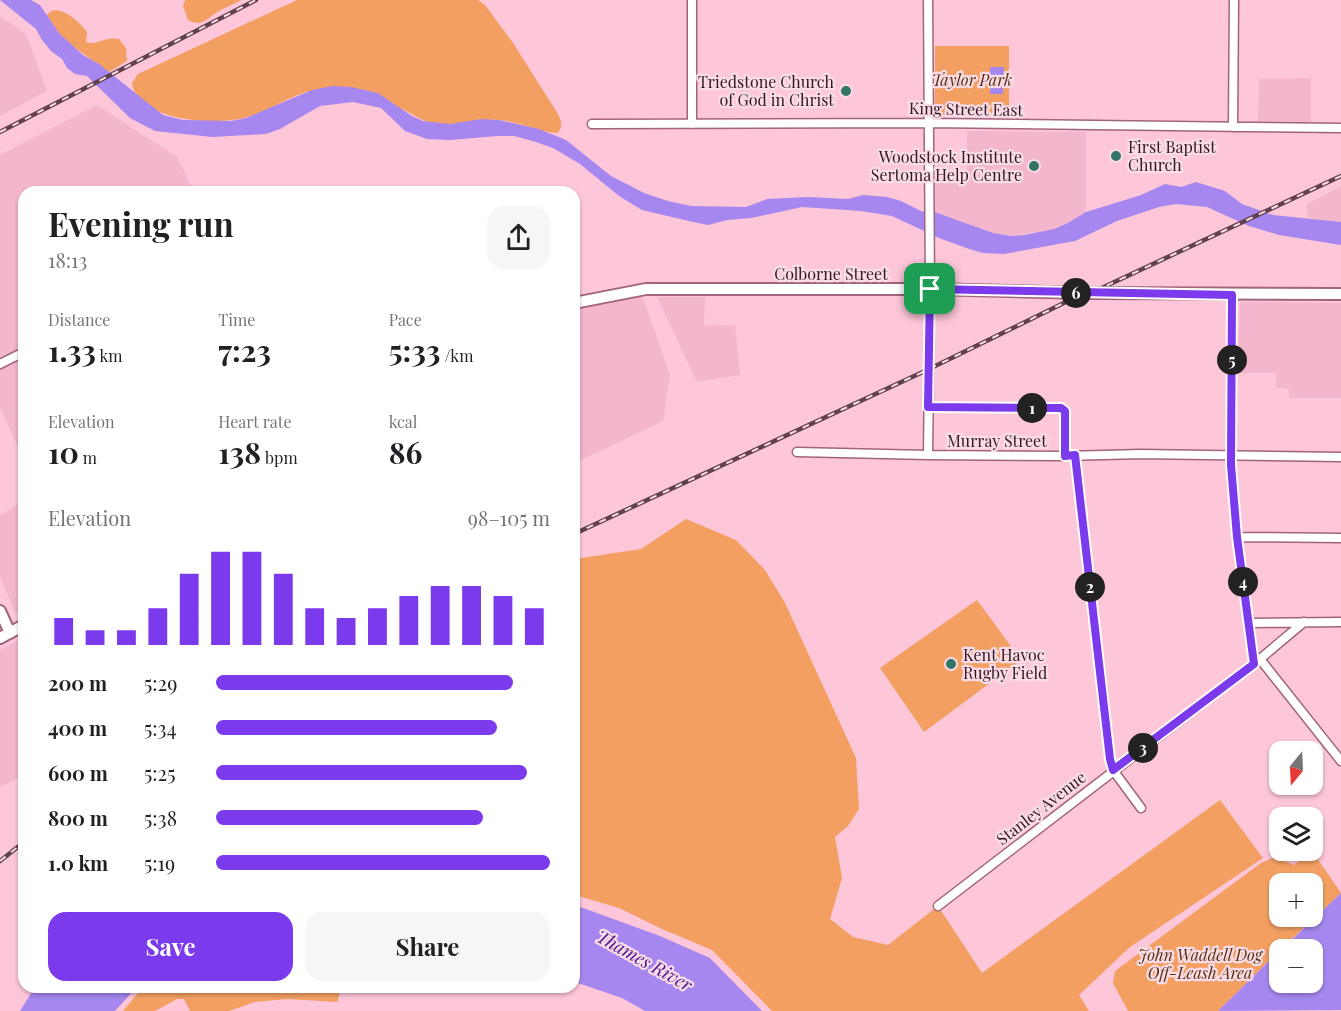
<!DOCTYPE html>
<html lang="en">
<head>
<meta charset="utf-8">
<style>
  body { margin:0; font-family:"Playfair Display",serif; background:#f6f6f6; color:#202124; height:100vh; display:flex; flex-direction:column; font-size:22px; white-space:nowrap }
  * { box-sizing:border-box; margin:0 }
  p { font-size:20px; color:#757577 }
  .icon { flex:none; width:33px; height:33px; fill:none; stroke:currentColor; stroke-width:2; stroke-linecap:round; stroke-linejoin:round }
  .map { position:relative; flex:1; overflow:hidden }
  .panel { position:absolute; left:18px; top:186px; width:562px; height:807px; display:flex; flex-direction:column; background:#fff; border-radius:18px; box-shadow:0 2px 4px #0004 }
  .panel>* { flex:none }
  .needle { width:39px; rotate:198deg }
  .fabs { position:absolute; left:1269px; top:741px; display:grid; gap:12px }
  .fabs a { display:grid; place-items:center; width:54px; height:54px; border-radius:12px; background:#fff; box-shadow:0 2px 4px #0004; font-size:30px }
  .pin { position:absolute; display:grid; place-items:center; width:51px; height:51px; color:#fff; margin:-26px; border-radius:12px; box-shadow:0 3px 9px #0006 }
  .km { position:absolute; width:30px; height:30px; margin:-15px; border-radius:50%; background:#222; color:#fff; font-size:16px; line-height:30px; text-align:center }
  .round { display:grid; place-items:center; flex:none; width:63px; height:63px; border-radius:18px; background:#f6f6f6 }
  .overview { display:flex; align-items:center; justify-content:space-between; height:102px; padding:0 30px }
  h1 { font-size:33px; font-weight:700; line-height:45px }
  .metrics { display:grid; grid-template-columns:repeat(3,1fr); gap:9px; height:102px; padding:6px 30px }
  .metrics div { display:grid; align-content:center }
  .metrics b { font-size:30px; font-weight:700 }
  .metrics small { font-size:16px; font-weight:400 }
  .metrics p { font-size:16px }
  .chart { height:168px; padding:12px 30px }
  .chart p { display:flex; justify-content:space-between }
  .chart svg { width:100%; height:108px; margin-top:6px; stroke:#7c3aed; stroke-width:6 }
  .action { display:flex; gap:12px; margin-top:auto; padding:12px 30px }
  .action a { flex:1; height:69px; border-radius:18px; background:#7c3aed; color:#fff; font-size:24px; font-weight:700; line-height:69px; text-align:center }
  .action a+a { background:#f6f6f6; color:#202124 }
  ul { padding:0 30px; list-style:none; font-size:20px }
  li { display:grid; grid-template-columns:96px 72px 1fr; align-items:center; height:45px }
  li i { height:15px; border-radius:8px; background:#7c3aed }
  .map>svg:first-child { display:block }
  .built { fill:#f3b6cc }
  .green { fill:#f39f62; fill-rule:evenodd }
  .water { fill:#a587ef }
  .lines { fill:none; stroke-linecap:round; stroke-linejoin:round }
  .minor-casing { stroke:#a2647c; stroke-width:11 }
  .tertiary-casing { stroke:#a2647c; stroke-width:14 }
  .minor { stroke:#fff; stroke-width:8 }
  .tertiary { stroke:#fff; stroke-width:10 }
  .rail-casing { stroke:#61414d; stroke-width:4.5 }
  .rail { stroke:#f9dce6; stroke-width:2; stroke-dasharray:7; stroke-linecap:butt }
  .route-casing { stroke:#fff; stroke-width:12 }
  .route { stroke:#7c3aed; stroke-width:8 }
  .poi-dot { fill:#327465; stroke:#f9dce6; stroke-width:2 }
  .labels { text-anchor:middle; stroke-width:4.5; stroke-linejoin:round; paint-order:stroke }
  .park-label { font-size:16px; font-style:italic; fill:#583011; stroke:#f9dce6 }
  .poi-label { font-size:16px; fill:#301721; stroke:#f9dce6; text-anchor:end }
  .street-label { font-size:16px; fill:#301721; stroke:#f9dce6 }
  .water-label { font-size:18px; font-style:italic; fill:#4b1591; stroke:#f9dce6 }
</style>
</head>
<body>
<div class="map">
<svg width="1341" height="1011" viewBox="0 0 1341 1011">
  <rect width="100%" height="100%" fill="#fec6d9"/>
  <path class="built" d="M0,16L26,34L47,91L0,116Z
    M1311,78V124H1258L1259,79Z
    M97,105L177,157L194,192H24V461L0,407V155Z
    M967,131L1086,132V212L1068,223L1054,229L1011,236L993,233L936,212L933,214L932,174H962L967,172Z
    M1341,186V222L1308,218L1306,205Z
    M642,295L670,375L663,421L575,463V309Z
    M657,297H705L704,325L735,326L740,375L697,382Z
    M1240,302L1341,303V398H1289V389L1276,387V373H1238Z
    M24,499V608L15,613L0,576V516Z
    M24,638V775L0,787V650Z"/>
  <path class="green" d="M185,0H242C234,4 226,7 219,11C207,18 202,28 188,20L183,6Z
    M297,0H478L485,5L513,43L558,114C561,121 564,127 557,133C539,132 520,122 500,120C477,118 456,127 432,123C419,120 411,112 399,108C390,105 316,89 310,91C289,96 269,111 247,117C218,126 137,122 132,83L138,74Z
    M57,10C70,13 79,22 87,32L86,42C99,46 103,36 119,39L126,48L127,61L109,72L71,45L59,33L47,15L51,11Z
    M935,46H1009V115H935Z
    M686,519L736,540L765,570L785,603L856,758L859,809L848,826L835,837L842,878L830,919L853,937L888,945L938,906L982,973L1220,800L1263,858L1130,947L1079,995L1089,1011H772L712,950L662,929L619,908L575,895V559L641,549Z
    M977,600L1021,660L924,732L880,668Z
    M1312,851L1341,893L1280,950L1218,1011H1128L1113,983L1115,971L1261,863L1275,857L1294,865ZM1280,884H1312V916H1280Z
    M143,987H342L337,1002L287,999L255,1002L229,1011H190L184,999H177L155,1011H123Z"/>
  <path class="water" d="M0,0H31L40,5L59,33L83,55L99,64L163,115L183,120L231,121L246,118L312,90L332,86L351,87L378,93L412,116L423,121L450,124L481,119L499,120L539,129L566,140L611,176L644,193L668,201L691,206L746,207L767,199L808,197L848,199L863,195L887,197L901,201L921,211L933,214L935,212L993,233L1011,236L1024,235L1054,229L1068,223L1086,212L1141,195L1165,184L1181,187L1196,182L1225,191L1242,204L1273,215L1341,222V245L1279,235L1249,226L1207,207L1176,204L1159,207L1117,221L1075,241L1004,254L983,253L969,249L939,238L892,216L861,211L802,207L751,218L727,220L708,225L693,222L642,210L619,196L580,164L553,148L533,141L514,136H498L450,140L427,139L405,131L381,108L353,102L320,106L280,129L266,134L212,137L155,131L130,118L87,76L75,74L67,68L62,59L51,51L42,40L36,29Z
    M990,67H1004L1003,94H990Z
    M1341,893V1010L1218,1011L1279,951L1280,982H1312V950L1282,949Z
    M575,905L660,936L710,958L762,1011H645L622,998L575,982Z
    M35,987H137L115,1011H20Z"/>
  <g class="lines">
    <defs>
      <path id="minor" d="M692,0V124
        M928,0L930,289L928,455
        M592,124L928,123L1341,128
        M1233,127L1234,0
        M1232,295L1231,465L1237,537L1254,664
        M0,364L24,352
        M929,407L1061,408L1065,411V456
        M797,452L928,455L1065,456L1141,454L1341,457
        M1075,455L1110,759L1113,770L1141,808
        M1237,537L1341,538
        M1249,623L1341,622
        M1260,659L1341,761
        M938,906L1260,659L1304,622"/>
      <path id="tertiary" d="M574,303L646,289H930L1091,293L1341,294
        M0,611L10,633
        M0,638L24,625"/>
    </defs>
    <use href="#minor" class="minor-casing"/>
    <use href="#tertiary" class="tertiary-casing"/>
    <use href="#minor" class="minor"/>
    <use href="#tertiary" class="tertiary"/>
    <defs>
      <path id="rail" d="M0,132L256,0
        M574,534L925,371L1072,299L1091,293L1341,176
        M0,861L24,842"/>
    </defs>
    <use href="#rail" class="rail-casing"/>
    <use href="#rail" class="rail"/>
  </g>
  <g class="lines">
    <defs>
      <path id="route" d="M930,289L1232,295L1231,465L1237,537L1254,664L1113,770L1110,759L1075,455L1065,456V411L1061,408L928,407Z"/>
    </defs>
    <use href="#route" class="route-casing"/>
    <use href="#route" class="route"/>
  </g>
  <g class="poi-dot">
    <circle cx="846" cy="91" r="6"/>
    <circle cx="1116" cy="156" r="6"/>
    <circle cx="1034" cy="166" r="6"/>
    <circle cx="951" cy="664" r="6"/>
  </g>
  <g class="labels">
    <g class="park-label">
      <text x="972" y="86">Taylor Park</text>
      <text x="1200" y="961">John Waddell Dog<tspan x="1200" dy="18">Off-Leash Area</tspan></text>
    </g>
    <g class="poi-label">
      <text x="834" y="88">Triedstone Church<tspan x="834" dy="18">of God in Christ</tspan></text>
      <text x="1128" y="153" text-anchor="start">First Baptist<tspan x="1128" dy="18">Church</tspan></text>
      <text x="1022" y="163">Woodstock Institute<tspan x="1022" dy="18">Sertoma Help Centre</tspan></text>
      <text x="963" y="661" text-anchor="start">Kent Havoc<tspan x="963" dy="18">Rugby Field</tspan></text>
    </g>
    <g class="street-label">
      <text transform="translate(966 109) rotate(1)" y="6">King Street East</text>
      <text x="831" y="280">Colborne Street</text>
      <text x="997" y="447">Murray Street</text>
      <text transform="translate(1041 808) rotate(-38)" y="6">Stanley Avenue</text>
    </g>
    <g class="water-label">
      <text transform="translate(644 961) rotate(29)" y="6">Thames River</text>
    </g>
  </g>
</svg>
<div class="fabs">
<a><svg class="needle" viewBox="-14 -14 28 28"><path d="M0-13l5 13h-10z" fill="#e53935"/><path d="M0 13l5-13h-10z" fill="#757577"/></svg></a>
<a><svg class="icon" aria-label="layers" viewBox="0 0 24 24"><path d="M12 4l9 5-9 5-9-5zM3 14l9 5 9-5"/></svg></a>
<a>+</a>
<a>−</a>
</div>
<div class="pin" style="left:930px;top:289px;background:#1e9e55"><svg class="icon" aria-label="arrive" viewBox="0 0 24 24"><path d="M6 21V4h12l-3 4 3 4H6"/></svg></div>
<b class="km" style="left:1032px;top:408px">1</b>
<b class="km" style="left:1090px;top:587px">2</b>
<b class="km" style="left:1143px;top:748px">3</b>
<b class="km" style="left:1243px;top:582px">4</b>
<b class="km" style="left:1232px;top:360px">5</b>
<b class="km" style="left:1076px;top:293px">6</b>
<section class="panel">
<div class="overview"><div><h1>Evening run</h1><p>18:13</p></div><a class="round"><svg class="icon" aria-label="share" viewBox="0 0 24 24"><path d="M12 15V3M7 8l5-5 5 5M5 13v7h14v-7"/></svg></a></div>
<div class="metrics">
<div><p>Distance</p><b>1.33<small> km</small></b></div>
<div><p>Time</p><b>7:23</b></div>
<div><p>Pace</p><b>5:33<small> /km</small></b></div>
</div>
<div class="metrics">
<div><p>Elevation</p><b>10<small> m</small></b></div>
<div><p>Heart rate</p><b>138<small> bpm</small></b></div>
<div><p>kcal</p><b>86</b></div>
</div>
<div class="chart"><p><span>Elevation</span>98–105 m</p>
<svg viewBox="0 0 160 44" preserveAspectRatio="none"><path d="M5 44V33M15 44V38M25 44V38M35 44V29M45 44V15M55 44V6M65 44V6M75 44V15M85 44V29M95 44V33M105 44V29M115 44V24M125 44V20M135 44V20M145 44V24M155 44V29"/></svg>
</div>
<ul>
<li><b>200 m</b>5:29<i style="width:89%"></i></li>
<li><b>400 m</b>5:34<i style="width:84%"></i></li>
<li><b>600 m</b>5:25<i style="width:93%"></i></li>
<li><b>800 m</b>5:38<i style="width:80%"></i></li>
<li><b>1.0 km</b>5:19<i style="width:100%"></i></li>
</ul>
<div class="action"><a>Save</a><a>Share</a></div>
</section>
</div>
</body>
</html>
